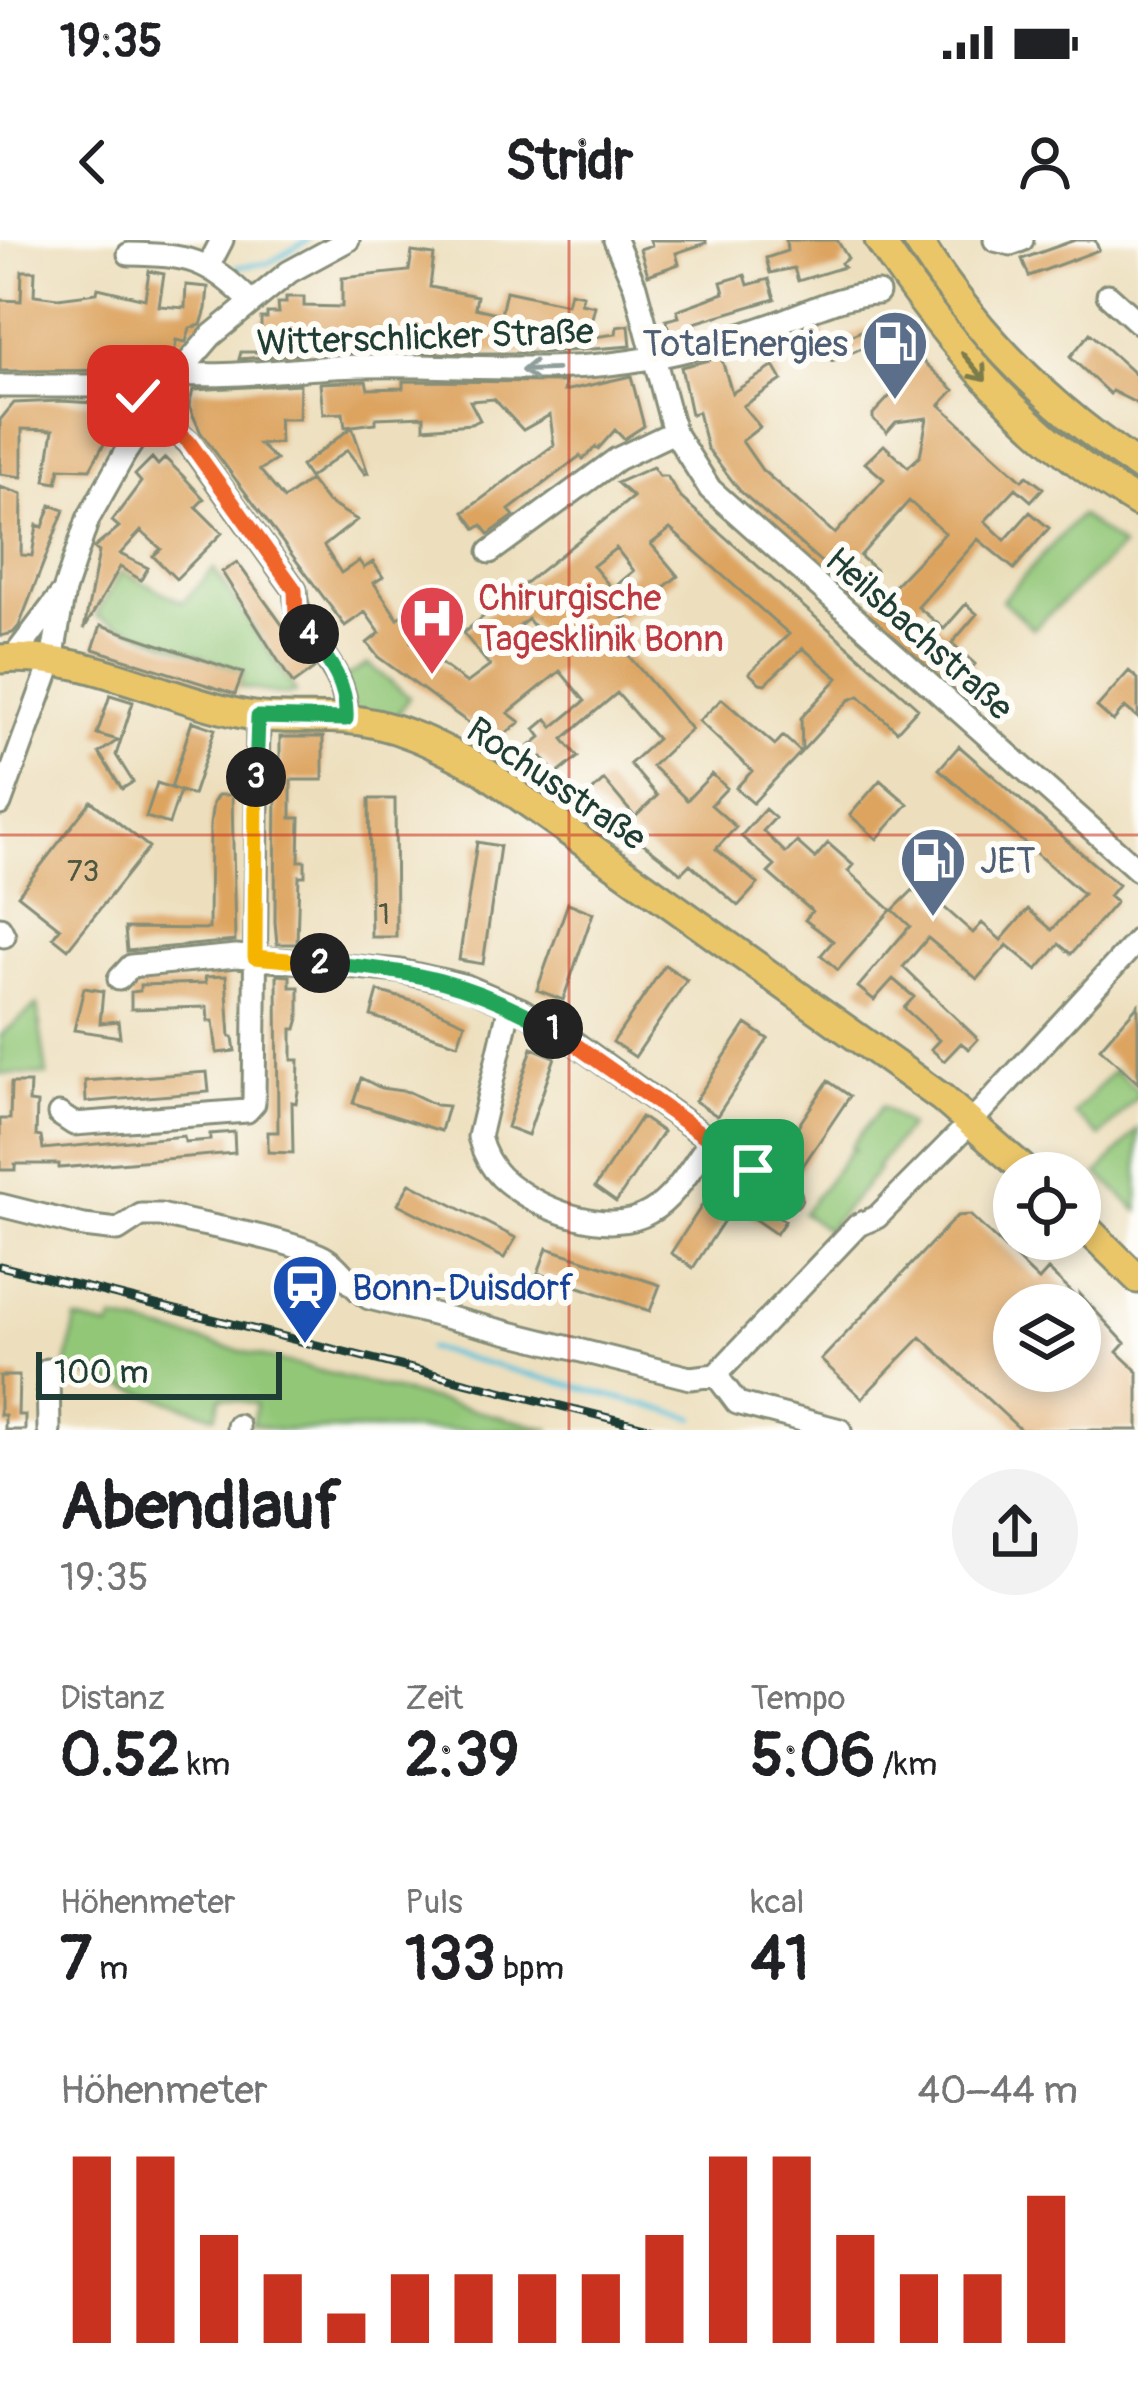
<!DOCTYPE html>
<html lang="de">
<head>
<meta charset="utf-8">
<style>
  body { margin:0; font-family:Pangolin,sans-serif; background:#f2f2f2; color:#202124; height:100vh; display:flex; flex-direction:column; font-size:45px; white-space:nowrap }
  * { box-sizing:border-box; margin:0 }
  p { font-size:39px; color:#757577 }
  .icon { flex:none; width:66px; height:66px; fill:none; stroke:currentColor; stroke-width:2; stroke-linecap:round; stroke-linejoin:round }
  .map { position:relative; height:1190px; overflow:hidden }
  .sheet { display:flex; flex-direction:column; background:#fff; flex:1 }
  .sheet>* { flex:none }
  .tools { position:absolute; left:993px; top:912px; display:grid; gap:24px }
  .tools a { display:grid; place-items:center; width:108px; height:108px; border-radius:50%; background:#fff; box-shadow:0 6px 18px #0003; font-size:60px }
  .scale { position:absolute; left:36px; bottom:30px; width:246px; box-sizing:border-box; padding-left:12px; border:6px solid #1f3d34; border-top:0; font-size:33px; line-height:42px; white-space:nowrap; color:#1f3d34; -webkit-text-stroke:9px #fdfcf7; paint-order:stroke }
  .pin { position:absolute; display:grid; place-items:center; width:102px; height:102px; color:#fff; margin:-51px; border-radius:24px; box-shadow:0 6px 18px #0006 }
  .km { position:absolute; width:60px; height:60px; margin:-30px; border-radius:50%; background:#222; color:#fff; font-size:33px; line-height:60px; text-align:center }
  .round { display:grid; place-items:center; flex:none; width:126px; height:126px; border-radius:63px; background:#f2f2f2 }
  .overview { display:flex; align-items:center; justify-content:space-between; height:204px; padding:0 60px }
  h1 { font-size:66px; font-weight:700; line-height:90px }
  .stats { display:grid; grid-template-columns:repeat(3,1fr); gap:18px; height:204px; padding:12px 60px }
  .stats div { display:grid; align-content:center }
  .stats b { font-size:60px; font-weight:700 }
  .stats small { font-size:33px; font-weight:400 }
  .stats p { font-size:33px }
  .chart { height:336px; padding:24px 60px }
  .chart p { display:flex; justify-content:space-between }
  .chart svg { width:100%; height:216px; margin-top:12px; stroke:#c8321e; stroke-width:6 }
  .status { display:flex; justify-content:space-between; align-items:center; height:84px; padding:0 60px; background:#fff; direction:ltr }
  .status svg { height:33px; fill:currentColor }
  header { display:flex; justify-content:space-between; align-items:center; height:156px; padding:0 60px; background:#fff; font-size:54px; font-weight:700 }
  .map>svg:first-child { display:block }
  .green { fill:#93c778; stroke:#598256; stroke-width:3 }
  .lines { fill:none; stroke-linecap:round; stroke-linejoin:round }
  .stream { stroke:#5ec2dc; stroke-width:4.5 }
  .building { fill:#dda461; fill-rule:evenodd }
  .minor-casing { stroke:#868e78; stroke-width:27 }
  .major-casing { stroke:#868e78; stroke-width:33 }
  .minor { stroke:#fff; stroke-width:21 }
  .major { stroke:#ebc669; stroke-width:27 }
  .rail-casing { stroke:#1f3d34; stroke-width:9 }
  .rail { stroke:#fdfcf7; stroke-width:4.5; stroke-dasharray:14; stroke-linecap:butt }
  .oneway { stroke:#7b7b4c }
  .oneway2 { stroke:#8f9e9a }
  .split-1-casing { stroke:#fff; stroke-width:24 }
  .split-2-casing { stroke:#fff; stroke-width:24 }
  .split-3-casing { stroke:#fff; stroke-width:24 }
  .split-4-casing { stroke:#fff; stroke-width:24 }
  .split-5-casing { stroke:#fff; stroke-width:24 }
  .split-6-casing { stroke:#fff; stroke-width:24 }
  .split-1 { stroke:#f0652b; stroke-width:15 }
  .split-2 { stroke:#22a559; stroke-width:15 }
  .split-3 { stroke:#f5b400; stroke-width:15 }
  .split-4 { stroke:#22a559; stroke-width:15 }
  .split-5 { stroke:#f0652b; stroke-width:15 }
  .split-6 { stroke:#f5b400; stroke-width:15 }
  .grid { fill:none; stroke:#c8321e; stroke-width:3; stroke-opacity:0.55 }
  .labels { text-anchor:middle; stroke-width:12; stroke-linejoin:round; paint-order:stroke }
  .number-label { font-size:30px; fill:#4e573f }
  .street-label { font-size:36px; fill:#1f3d34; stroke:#fdfcf7 }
  .service-label { font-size:36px; fill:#4e5e75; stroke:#fdfcf7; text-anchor:end }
  .health-label { font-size:36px; fill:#be3a42; stroke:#fdfcf7; text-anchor:start }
  .transit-label { font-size:36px; fill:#164399; stroke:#fdfcf7; text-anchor:start }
</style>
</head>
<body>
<div class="status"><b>19:35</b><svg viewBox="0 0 49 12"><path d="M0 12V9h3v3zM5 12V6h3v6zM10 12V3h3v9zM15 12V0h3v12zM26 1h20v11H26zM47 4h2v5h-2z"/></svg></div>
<header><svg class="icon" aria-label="back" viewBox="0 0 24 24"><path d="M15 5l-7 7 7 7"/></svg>Stridr<svg class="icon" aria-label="person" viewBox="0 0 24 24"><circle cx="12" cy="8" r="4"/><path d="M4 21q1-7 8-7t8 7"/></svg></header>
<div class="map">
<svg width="1138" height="1190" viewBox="0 0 1138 1190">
  <rect width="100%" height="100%" fill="#fdfcf7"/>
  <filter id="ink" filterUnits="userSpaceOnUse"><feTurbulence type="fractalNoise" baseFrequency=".00833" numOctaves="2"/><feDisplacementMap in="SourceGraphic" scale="24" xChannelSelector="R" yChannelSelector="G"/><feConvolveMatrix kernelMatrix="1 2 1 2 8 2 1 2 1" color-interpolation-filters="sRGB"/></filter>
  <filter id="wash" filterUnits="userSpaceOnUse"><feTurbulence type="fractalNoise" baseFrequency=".004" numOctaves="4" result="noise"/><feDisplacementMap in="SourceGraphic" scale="48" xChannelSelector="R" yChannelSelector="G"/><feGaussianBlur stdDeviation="2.7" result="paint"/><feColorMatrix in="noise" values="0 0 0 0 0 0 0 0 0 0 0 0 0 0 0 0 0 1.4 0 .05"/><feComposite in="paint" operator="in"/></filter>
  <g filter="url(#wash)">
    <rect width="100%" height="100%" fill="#eddfbd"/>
    <path class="green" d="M1080,275L1122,307L1033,389L1002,360Z
      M214,329L217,334L296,452L286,455L240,447L244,432L96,376L121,332L183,362Z
      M368,424L409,457L393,483L351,473L344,438Z
      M37,765L47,835L0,834V796Z
      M1114,830L1138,851V856L1100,897L1074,874Z
      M882,866L909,886L877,927L879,930L827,990L803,973L852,909L856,911L851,906Z
      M1138,889V971L1098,934Z
      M76,1080L110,1088L114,1080L143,1086L552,1190H277L252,1184L256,1164L221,1157L215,1176L66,1128Z"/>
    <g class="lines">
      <path class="stream" d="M236,27L269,23L308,0
        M428,1108L695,1178"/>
    </g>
    <g id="blocks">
      <path class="building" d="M650,0H706V3L676,13L679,24L648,35L640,9L652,5Z
        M786,0H837L848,18L841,23L844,27L798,41L794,28L770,33L766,18L787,11Z
        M1075,0H1095L1099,10L1029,36L1022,19Z
        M412,12L434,15L430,47L477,56L475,68L501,74L506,51L567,64L570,52L583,55L581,63L595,66L587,98L616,94L617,87L629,85L631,106L540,113H317L315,96L300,97V114L239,119L241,112H261V78H267V73H279L278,63H286V57H304V66L342,67V38L409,31Z
        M22,31H35L34,55L58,58L97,53L98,48L145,59L149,31L164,34L159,66L185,68L186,45L208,47L206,69L201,85L190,88L186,102L176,100L174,117L156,130L0,131V60L21,61Z
        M745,35L748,45L769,39L775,59L694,83L696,92L671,98L666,80L679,77L677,70L724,53L721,42Z
        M868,88L874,103L832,121L825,111L806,118L798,102L823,89L829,105Z
        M1090,93L1138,137V164L1112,151L1110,154L1070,117Z
        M721,117L732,153L774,126L782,140L743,166L760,187L742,201L762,230L835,294L884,239L865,223L884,205L908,227L920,216L927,178L896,182L887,192L873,179V174L923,121L954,150L940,165L1022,240L1027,236L1043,248L1031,261L1016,248L985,281L1005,300L1030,272L1049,288L1014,329L978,299L918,367L944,389L966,364L977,374L952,403L975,424L957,444L873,368L945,293L909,261L860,316L876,330L854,351L740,251L707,208L698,172L691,174L681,127Z
        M631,136L644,186L624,199L615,190L598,209L596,207L583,219L580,216L509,270L514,276L489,294L482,285L476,289L464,272L554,205L550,175L523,190L494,159L470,161L480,180L471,184L424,188V176L376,178V183L345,187L343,173L323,174L320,143L366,141L368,149L403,148V141L565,142L564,151Z
        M300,144L299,179H279L280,203L259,204L276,220L260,230L284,259L310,240L326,261L357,280L324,306L341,333L359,321L364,328L373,322L383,337L374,343L398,379L429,355L440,368L435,372L441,380L411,402L467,443L490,426L463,393L633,257L617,243L653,227L659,236H667L680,257L918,468L897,491L859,456L849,460L802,511L801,478L838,438L803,408L765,444L760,443L749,433L789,394L670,289L651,304L678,336L619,383L636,405L626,413L691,489L652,526L687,560L712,534L727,548L711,565L736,587L716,609L758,644L738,666L690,624L681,633L585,558L604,540L635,577L657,556L630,524L657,499L617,453L563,499L578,517L556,535L542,517L537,521L524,511L541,497L535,489L547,479L553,487L585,461L560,431L508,473L520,482L495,502L378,417L367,403L380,393L365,372L345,386L201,193L189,166L193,150ZM616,308L634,331L612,349L593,326ZM528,379L546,401L524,420L506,397Z
        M59,161L116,164L120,175L90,229L60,228L57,243L45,241L53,190L22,189V237L0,234V180L14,163Z
        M352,187L368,233L365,234L347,210L309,238L301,226Z
        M152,218L158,225L165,218L184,237L204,259L196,267L222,293L176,339L153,316L161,309L141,291L120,314L148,328L141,340L120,327L84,389L99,312L94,308L119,287L112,281L141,242L135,235Z
        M0,247L22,254L21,315L32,316L37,285L43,287L51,265L64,270L19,386L13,393L0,396Z
        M237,322L314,429L293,444L222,332Z
        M101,385L243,433L235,454L93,409Z
        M1129,431L1138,439V478L1125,467L1113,481L1097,467Z
        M110,455L133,462L116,515L133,542L122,549L99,513L118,500L97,494Z
        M722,459L775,505L783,496L801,512L753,563L736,548L752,531L699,481Z
        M192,481L215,489L193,555L171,548Z
        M280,497H323V540H291V578H300L299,621H305V636H299L297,704H277L275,682L276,540H280Z
        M959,506L1118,645L1109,656L1116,662L1071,714L1059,704L1037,730L1007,705L977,739L928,698L903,727L978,799L969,809L961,803L944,821L931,809L939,800L904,768L914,757L893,739L874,760L858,747L910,686L893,670L913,650L925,661L930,655L973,693L982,683L1001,700L1028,669L1052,690L1083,654L939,529Z
        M880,540L908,564L877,599L850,575Z
        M157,543L180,551L169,584L146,577Z
        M218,555H232L235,701L127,711L125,688L209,689L210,585L213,563Z
        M369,559H395L396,697H371Z
        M91,561L149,607L68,709L53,697L60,688L18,655Z
        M765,569L775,578L763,591L786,613L797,602L815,618L828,603L853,625L848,631L891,670L838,730L821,715L833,701L805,680L812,671L768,633L775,626L741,596Z
        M477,602L500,606L483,724L459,720Z
        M568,663L593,673L563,760L537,750Z
        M665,725L687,740L635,817L613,802Z
        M277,735L290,736V747H299V778L296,789H292V820H299L298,851L296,863L292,862L293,913L268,912V892H278Z
        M226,736L230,797H233L235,811L217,813L213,781H208L207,767L131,769V752L140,751V745L206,743L205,737Z
        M84,748L103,751L100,783L118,781L120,797L74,790Z
        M378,751L422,764L465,783L458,804L371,776Z
        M1138,765V843L1100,808Z
        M746,784L768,799L717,876L695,861Z
        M532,808L555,817L528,895L507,887Z
        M207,832L209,852L86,862L85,841Z
        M361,838L381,848L409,852L436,865L448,866L441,891L353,863Z
        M828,841L850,856L798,933L777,918Z
        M11,843H30L29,862L37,863L36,896L41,897L43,909L184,896L185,902L210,900V894L234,892L235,913L59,928V924H15V930H0V879H10Z
        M641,877L663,892L616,962L595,947Z
        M722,935L785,981L776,994L734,965L693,1028L671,1013Z
        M410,943L516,998L504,1018L398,964Z
        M970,975L1039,1040L1048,1030L1080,1060V1054L1125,1103L1117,1112L1138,1132V1190H1021L921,1097L862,1158L821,1120L957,976ZM1014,1065H1080V1131H1014Z
        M547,1008L660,1045L650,1071L538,1033Z
        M0,1136H19L18,1175H25V1190H5V1175H0Z"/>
    </g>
  </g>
  <g filter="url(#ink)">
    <use href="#blocks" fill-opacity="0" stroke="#868e78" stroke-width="3"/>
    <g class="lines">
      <defs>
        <path id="minor" d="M615,0L635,46L674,192L710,249L1138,630
          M995,0L1011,4L1022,0
          M129,14C188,15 208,19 250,61
          M209,25L222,0
          M1108,55L1138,82
          M178,134C239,138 299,127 360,126C461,123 549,137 651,118C692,110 735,98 774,84C807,72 843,54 878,53
          M0,146H127L189,203L295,350C297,406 349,420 346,479
          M490,312L617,219L674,192
          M13,418L60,356
          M0,564L52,421L64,351L88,279L125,213L174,139L212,95L289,32L348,0
          M0,688L4,696
          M119,739L131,726L236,716L400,731L466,746L522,770L565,796L790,957
          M510,765L479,897C483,912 490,926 501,937C534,968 608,998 650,972C676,957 693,924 711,900
          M59,874L74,884L247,871L254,863L258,477
          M0,965L84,986L118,990L141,975H161C205,986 279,997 319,1015C340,1024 349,1047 369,1058L690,1138L716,1135
          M48,1130L49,1190
          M716,1135L858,985L877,977L972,881L1138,700
          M716,1135L737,1163L840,1190
          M238,1186V1190"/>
        <path id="major" d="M879,0C948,104 1029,199 1138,263
          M917,0C974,91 1049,167 1138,226
          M0,419C80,412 156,455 233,472C269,481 306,477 343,479C394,482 437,505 481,529L942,858L1028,933
          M1080,982L1138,1039"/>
      </defs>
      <use href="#minor" class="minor-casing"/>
      <use href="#major" class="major-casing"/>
      <use href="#minor" class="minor"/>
      <use href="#major" class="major"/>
      <defs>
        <path id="rail" d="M0,1026L657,1190"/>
      </defs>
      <use href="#rail" class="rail-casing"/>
      <use href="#rail" class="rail"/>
    </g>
    <defs><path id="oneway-shaft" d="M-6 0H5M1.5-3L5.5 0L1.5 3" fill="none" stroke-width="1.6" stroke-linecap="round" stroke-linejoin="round" transform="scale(3)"/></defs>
    <use class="oneway" href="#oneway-shaft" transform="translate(974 127) rotate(50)"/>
    <use class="oneway2" href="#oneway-shaft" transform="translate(539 130) rotate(178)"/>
  </g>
  <g class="lines" filter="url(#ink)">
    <defs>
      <path id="split-1" d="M553,789L753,930"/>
      <path id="split-2" d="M320,723C412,730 472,742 553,789"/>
      <path id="split-3" d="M256,537L255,717L320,723"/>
      <path id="split-4" d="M256,537L258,477L346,479C348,444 329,421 309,394"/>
      <path id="split-5" d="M177,192L189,202L295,350L296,376L309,394"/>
      <path id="split-6" d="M138,156L177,192"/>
    </defs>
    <use href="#split-1" class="split-1-casing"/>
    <use href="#split-2" class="split-2-casing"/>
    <use href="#split-3" class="split-3-casing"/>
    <use href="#split-4" class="split-4-casing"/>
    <use href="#split-5" class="split-5-casing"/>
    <use href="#split-6" class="split-6-casing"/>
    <use href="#split-1" class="split-1"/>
    <use href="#split-2" class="split-2"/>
    <use href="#split-3" class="split-3"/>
    <use href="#split-4" class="split-4"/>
    <use href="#split-5" class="split-5"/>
    <use href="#split-6" class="split-6"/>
  </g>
  <path class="grid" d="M569,0V1190M0,595H1138"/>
  <defs>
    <symbol id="fuel-pin" viewBox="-11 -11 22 30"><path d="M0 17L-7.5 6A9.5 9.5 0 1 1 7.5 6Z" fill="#5c6f8a" stroke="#fdfcf7"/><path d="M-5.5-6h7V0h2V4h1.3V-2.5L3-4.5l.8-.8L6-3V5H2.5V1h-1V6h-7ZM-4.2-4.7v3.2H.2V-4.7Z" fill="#fff"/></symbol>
    <symbol id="hospital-pin" viewBox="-11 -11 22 30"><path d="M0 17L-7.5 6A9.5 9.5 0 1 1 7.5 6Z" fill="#e0444e" stroke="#fdfcf7"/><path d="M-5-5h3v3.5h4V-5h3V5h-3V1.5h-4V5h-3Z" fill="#fff"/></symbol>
    <symbol id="station-pin" viewBox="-11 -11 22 30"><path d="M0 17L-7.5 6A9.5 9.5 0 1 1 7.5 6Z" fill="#1a4fb4" stroke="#fdfcf7"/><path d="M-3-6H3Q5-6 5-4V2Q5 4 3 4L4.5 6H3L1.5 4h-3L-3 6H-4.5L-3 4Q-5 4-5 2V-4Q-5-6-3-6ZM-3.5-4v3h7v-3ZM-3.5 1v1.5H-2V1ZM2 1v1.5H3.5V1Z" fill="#fff"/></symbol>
  </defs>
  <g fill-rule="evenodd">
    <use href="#fuel-pin" x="857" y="65" width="76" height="104"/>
    <use href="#hospital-pin" x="394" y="340" width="76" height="104"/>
    <use href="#fuel-pin" x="895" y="582" width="76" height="104"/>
    <use href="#station-pin" x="267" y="1009" width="76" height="104"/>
  </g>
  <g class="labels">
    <g class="number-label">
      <text x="83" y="641">73</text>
      <text x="384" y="684">1</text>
    </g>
    <g class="street-label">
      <text transform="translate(425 96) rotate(-2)" y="13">Witterschlicker Straße</text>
      <text transform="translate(920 393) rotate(42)" y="13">Heilsbachstraße</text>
      <text transform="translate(557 543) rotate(34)" y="13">Rochusstraße</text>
    </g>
    <g class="service-label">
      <text x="848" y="116">TotalEnergies</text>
      <text x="980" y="633" text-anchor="start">JET</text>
    </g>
    <g class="health-label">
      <text x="478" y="370">Chirurgische<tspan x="478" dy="41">Tagesklinik Bonn</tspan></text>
    </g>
    <g class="transit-label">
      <text x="352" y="1060">Bonn-Duisdorf</text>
    </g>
  </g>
</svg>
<div class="tools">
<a><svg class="icon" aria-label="locate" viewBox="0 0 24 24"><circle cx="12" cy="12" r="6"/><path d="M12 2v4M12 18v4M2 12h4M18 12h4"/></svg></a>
<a><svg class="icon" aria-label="layers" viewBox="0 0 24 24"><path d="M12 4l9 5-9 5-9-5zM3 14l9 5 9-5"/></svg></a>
</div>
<div class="scale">100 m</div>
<div class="pin" style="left:753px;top:930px;background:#1e9e55"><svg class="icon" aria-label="arrive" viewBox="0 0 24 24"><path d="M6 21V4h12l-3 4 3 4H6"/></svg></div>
<div class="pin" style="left:138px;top:156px;background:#d93025"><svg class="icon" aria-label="check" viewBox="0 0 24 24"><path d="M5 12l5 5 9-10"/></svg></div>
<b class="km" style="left:553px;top:789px">1</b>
<b class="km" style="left:320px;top:723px">2</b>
<b class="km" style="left:256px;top:537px">3</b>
<b class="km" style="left:309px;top:394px">4</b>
</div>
<section class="sheet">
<div class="overview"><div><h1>Abendlauf</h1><p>19:35</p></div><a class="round"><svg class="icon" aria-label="share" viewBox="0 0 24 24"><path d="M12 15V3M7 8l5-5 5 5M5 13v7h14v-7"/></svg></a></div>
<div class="stats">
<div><p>Distanz</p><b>0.52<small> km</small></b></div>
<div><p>Zeit</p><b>2:39</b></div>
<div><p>Tempo</p><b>5:06<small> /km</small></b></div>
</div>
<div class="stats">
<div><p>Höhenmeter</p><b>7<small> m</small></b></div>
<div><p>Puls</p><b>133<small> bpm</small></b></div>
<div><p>kcal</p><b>41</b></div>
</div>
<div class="chart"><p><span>Höhenmeter</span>40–44 m</p>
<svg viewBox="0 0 160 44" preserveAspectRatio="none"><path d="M5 44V6M15 44V6M25 44V22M35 44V30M45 44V38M55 44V30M65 44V30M75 44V30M85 44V30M95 44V22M105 44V6M115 44V6M125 44V22M135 44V30M145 44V30M155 44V14"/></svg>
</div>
</section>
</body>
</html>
